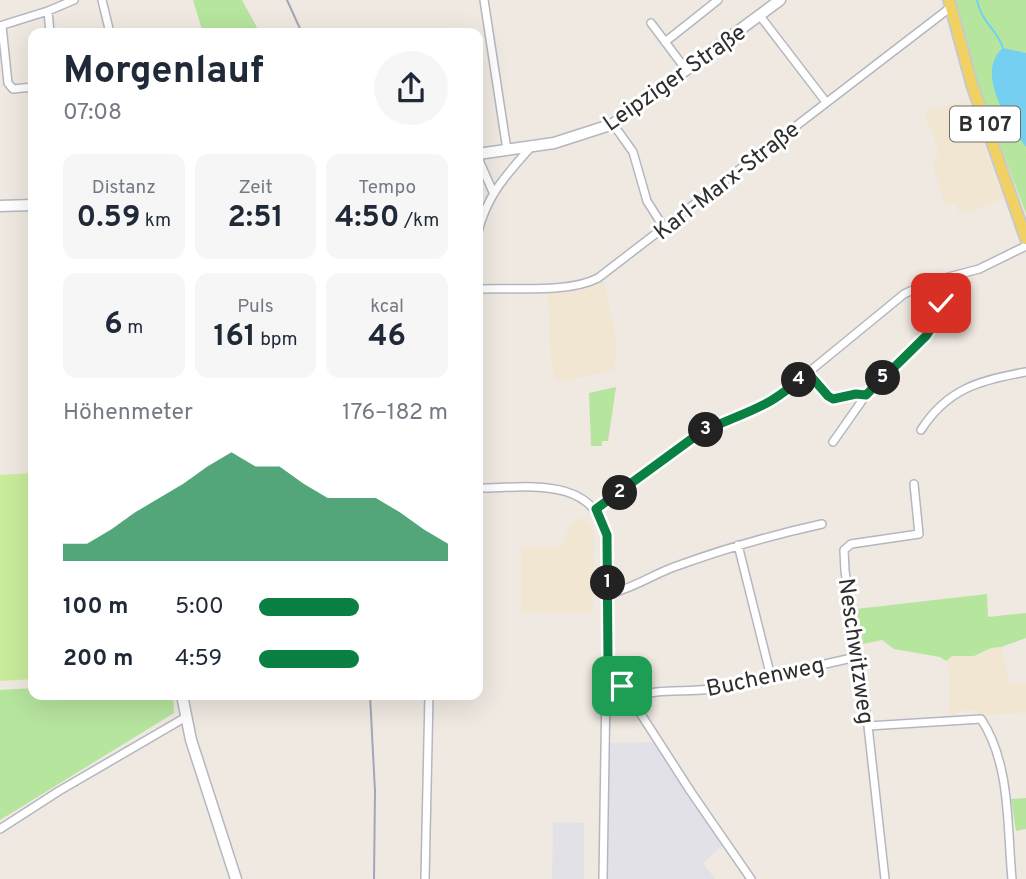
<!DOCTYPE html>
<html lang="de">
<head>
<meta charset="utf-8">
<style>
  body { margin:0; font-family:Overpass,sans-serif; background:#f6f6f7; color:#1f2937; height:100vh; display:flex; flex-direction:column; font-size:26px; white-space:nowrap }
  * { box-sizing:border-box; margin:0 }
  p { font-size:23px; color:#747a83 }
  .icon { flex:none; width:38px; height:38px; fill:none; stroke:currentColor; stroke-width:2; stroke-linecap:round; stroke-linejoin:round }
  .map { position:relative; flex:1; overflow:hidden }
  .drawer { position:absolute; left:28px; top:28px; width:455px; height:672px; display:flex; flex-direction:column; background:#fff; border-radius:14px; box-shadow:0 7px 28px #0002 }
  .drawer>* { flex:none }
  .pin { position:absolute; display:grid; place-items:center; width:60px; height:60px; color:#fff; margin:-30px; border-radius:14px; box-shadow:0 4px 10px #0006 }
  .km { position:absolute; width:35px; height:35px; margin:-18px; border-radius:50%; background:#222; color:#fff; font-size:19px; line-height:35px; text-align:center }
  .round { display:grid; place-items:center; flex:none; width:74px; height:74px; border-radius:37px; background:#f6f6f7 }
  .overview { display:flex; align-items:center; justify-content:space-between; height:119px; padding:0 35px }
  h1 { font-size:38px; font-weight:700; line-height:52px }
  .stats { display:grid; grid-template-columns:repeat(3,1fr); gap:10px; height:119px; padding:7px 35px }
  .stats div { display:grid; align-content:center; border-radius:14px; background:#f6f6f7; text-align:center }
  .stats b { font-size:30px; font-weight:700 }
  .stats small { font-size:19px; font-weight:400 }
  .stats p { font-size:19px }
  .chart { height:196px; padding:14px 35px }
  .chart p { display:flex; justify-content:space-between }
  .chart svg { width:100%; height:126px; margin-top:7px; fill:#0b8043; opacity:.7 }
  ul { padding:0 35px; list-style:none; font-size:23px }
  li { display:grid; grid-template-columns:112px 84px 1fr; align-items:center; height:52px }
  li i { height:18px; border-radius:9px; background:#0b8043 }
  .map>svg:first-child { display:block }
  .industrial { fill:#e3e1e8 }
  .education { fill:#f0e6d1 }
  .green { fill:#b6e59e }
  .pitch { fill:#c9ec9a }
  .water { fill:#75cff0 }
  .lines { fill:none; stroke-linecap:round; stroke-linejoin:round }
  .stream { stroke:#75cff0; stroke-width:2 }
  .minor-casing { stroke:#b4b7c1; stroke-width:10 }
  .secondary-casing { stroke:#b4b7c1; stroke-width:13 }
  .primary-casing { stroke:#c9c9c9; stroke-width:14 }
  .minor { stroke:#fff; stroke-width:7 }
  .secondary { stroke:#fff; stroke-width:10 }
  .primary { stroke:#f2d163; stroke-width:10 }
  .rail { stroke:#a3a6b8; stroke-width:2 }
  .route-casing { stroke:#fff; stroke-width:14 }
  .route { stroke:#0b8043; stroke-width:9 }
  .labels { text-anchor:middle; stroke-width:6; stroke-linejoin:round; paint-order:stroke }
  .shield { fill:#fff; stroke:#6d6d6d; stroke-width:2 }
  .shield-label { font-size:21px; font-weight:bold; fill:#2e2e2e }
  .street-label { font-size:23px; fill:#2e2e2e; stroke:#fff }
</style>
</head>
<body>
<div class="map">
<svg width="1026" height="879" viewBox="0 0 1026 879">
  <rect width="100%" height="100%" fill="#efe9e1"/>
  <path class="industrial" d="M654,742L693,804L724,844L703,863L715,879H608L609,743Z
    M553,822L584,823V879H552Z"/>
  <path class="education" d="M968,100L1004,199L960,214L956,204L944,203L933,166L939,151L924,112Z
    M603,278L617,342L614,370L560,382L555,378L551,364L548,290Z
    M576,517L591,524L594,532L593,613L521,612V547H559Z
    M1001,647L1009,683H1026V713L977,715L976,710L955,711V716H950L949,666L946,661L952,656H974L991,648Z"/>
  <path class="green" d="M193,0H242L260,33H203Z
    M953,0H1026V214L965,51Z
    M616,387L608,441H602V446H591L589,393Z
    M987,594L988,617L1026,613V638L1001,647L991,648L974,656H952L946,661L940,657L894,649L882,640L863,644L856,609Z
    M33,688V695H173L174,713L0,820V690Z
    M1026,798V829L1016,831L1011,799Z"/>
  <path class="pitch" d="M33,473V679L0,681V475Z"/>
  <path class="water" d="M1003,48L1026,53V147C1009,125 974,72 1003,48Z"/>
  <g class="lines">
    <path class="stream" d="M977,0C981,22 996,28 1003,48"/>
    <defs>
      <path id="minor" d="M102,0L110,33
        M484,0L507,150
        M48,11L50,33
        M760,16L826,102
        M651,23L687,71
        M0,26L48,11L74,0
        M2,26L8,83L13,89L33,87
        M665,42L718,0
        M613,124L633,152L647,201L664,228
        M478,158L493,192
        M478,232C487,195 506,175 531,147
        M478,289C513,287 567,294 598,278L951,7
        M809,373C818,384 826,402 843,398C851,396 857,393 866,395
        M921,430C947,389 980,380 1026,372
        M833,442L866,395L926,336L935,324L946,279
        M478,488C527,488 591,475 607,535L608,663L691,792L751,879
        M596,509L697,435L782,394L904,294L930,282L979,269L1026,246
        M738,545L771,677
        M608,594C632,589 652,575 674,567C723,549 772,535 822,524
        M631,699C658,687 683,693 710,689C760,681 808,667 857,657
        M868,726L981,719C1011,764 1007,828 1012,879
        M0,829L59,791L186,717
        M425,879L429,695
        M603,879L606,689L613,674
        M885,879L868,726L845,571L844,550L851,544L919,534L914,484"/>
      <path id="secondary" d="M478,154L554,143L613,124L780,0
        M0,206L33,205
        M182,695L191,740L236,879"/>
      <path id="primary" d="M949,0L972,85L1026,239"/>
    </defs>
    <use href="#minor" class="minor-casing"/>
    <use href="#secondary" class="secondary-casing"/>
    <use href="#primary" class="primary-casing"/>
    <use href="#minor" class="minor"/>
    <use href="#secondary" class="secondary"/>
    <use href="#primary" class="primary"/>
    <path class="rail" d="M287,0L302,33
      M370,695L375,791L374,879"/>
  </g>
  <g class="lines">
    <defs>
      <path id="route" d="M622,686L608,663L607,535L596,509L697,435C718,423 742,416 763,405C780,397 794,384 808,373L828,396L833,399L856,394L866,395L926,336L934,324L941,303"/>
    </defs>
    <use href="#route" class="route-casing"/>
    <use href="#route" class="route"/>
  </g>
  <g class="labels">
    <rect class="shield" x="950" y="106.5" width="70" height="35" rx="5"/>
    <g class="shield-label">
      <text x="985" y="131">B 107</text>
    </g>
    <g class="street-label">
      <text transform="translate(674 77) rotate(-35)" y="8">Leipziger Straße</text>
      <text transform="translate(726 180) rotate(-38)" y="8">Karl-Marx-Straße</text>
      <text transform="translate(857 651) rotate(82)" y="8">Neschwitzweg</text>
      <text transform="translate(765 676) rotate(-12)" y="8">Buchenweg</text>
    </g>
  </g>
</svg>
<div class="pin" style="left:622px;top:686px;background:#1e9e55"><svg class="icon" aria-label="arrive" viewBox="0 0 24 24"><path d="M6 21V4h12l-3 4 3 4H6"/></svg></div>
<div class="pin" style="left:941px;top:303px;background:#d93025"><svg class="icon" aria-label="check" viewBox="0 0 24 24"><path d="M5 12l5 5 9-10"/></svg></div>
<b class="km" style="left:608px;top:583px">1</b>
<b class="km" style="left:620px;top:493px">2</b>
<b class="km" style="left:706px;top:430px">3</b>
<b class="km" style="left:799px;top:380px">4</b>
<b class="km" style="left:883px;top:378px">5</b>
<section class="drawer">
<div class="overview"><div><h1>Morgenlauf</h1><p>07:08</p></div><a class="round"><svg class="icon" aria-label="share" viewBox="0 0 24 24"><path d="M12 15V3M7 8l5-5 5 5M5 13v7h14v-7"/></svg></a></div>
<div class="stats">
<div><p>Distanz</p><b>0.59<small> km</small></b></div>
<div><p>Zeit</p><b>2:51</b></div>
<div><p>Tempo</p><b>4:50<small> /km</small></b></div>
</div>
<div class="stats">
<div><b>6<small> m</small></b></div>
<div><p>Puls</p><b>161<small> bpm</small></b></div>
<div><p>kcal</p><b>46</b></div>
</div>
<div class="chart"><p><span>Höhenmeter</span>176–182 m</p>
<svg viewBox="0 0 160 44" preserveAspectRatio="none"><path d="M0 44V38L10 38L20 33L30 27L40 22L50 17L60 11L70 6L80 11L90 11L100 17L110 22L120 22L130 22L140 27L150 33L160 38V44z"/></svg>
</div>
<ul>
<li><b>100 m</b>5:00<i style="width:53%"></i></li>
<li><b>200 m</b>4:59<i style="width:53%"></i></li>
</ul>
</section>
</div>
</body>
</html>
